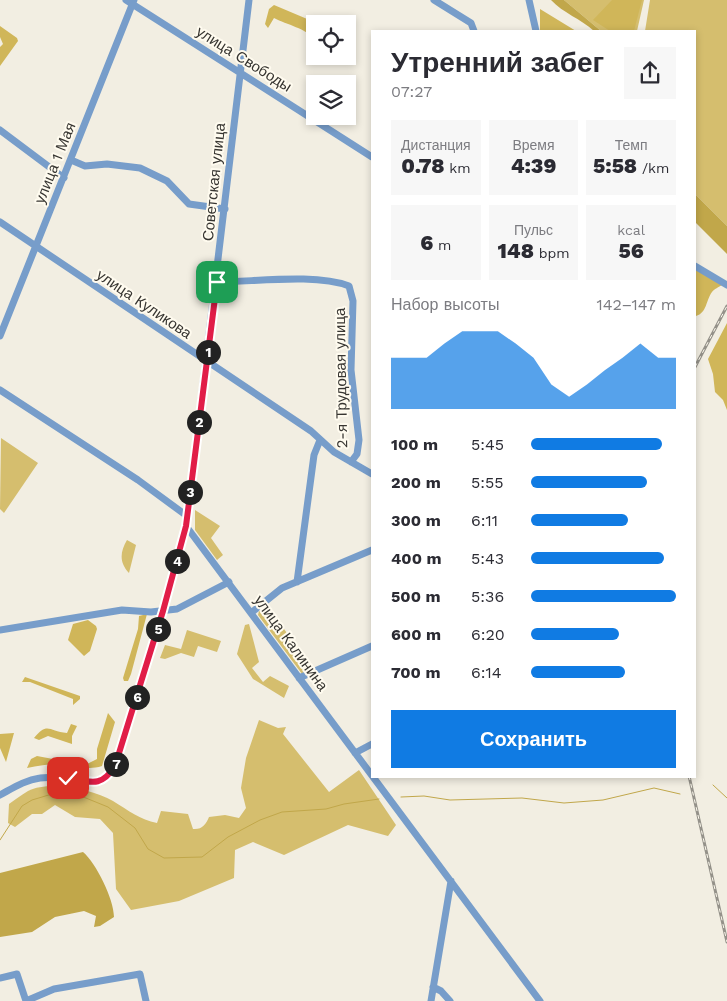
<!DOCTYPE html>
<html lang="ru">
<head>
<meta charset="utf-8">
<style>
  body { margin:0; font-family:"Work Sans",sans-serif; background:#f7f7f7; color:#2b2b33; height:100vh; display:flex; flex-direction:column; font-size:19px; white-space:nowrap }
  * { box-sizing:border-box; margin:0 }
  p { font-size:16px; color:#7c7c81 }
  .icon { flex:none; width:28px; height:28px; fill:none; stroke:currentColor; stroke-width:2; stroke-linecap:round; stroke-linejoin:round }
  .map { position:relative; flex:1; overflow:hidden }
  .side { position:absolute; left:371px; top:30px; width:325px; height:748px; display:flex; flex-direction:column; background:#fff; border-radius:0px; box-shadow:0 2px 8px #0003 }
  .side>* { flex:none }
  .tools { position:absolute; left:306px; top:15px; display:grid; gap:10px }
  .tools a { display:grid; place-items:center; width:50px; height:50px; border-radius:0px; background:#fff; box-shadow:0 2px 8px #0003; font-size:25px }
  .pin { position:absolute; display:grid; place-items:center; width:42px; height:42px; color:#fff; margin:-21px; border-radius:10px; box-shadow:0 2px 8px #0006 }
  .km { position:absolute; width:25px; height:25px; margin:-12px; border-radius:50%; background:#222; color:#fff; font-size:14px; line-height:25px; text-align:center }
  .round { display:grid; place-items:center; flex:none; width:52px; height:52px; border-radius:0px; background:#f7f7f7 }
  .overview { display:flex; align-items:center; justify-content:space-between; height:85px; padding:0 20px }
  h1 { font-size:28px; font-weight:800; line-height:38px }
  .stats { display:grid; grid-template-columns:repeat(3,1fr); gap:8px; height:85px; padding:5px 20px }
  .stats div { display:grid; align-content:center; border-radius:0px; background:#f7f7f7; text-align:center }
  .stats b { font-size:21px; font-weight:800 }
  .stats small { font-size:14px; font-weight:400 }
  .stats p { font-size:14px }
  .chart { height:140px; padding:10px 20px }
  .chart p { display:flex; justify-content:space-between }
  .chart svg { width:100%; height:90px; margin-top:5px; fill:#107be3; opacity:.7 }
  .primary-button { display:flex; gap:10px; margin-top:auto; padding:10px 20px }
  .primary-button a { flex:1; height:58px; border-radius:0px; background:#107be3; color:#fff; font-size:20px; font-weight:800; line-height:58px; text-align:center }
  ul { padding:0 20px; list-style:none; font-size:16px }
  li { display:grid; grid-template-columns:80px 60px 1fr; align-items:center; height:38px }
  li i { height:12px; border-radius:6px; background:#107be3 }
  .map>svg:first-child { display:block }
  .green { fill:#d5be6e }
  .forest { fill:#d0b659 }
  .water { fill:#c1a74a }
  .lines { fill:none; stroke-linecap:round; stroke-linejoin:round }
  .stream { stroke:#c1a74a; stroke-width:1 }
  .minor { stroke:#779dca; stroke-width:7 }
  .rail-casing { stroke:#949189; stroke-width:3 }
  .rail { stroke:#fffbef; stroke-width:1; stroke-dasharray:4; stroke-linecap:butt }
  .route-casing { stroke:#fff; stroke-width:10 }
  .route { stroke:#e11d48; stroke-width:6 }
  .labels { text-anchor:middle; stroke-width:4; stroke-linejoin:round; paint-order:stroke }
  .street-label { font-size:15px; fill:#373531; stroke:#fffbef }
</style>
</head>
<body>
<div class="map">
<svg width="727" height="1001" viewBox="0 0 727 1001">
  <rect width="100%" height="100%" fill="#f2eee2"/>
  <path class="green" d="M564,0H644L637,31H601Z
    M650,0H727V226L695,194V31H645Z
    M1,438L38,463L4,513L0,509Z
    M195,510L220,526L211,538L223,555L217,560L195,530Z
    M127,540L136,545L129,573C119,562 120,552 127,540Z
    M267,605L306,660V672L302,674L258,615L259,611Z
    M249,624L259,662L252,668L263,682L270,676L289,686L284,698L253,679L237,654L245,625Z
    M187,630L221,641L217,652L198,646L194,657L181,653L165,659L160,658L165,645L181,649Z
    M259,720L278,728L286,727L283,734L329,792L359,770L396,825L388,836L348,825L284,855L253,842L235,850L234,878L179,901L131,910L116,889L113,833L100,819L75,817L55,805L42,814H32L15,827L8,823L9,804C15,800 21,795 28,791C50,780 92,789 113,801C128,810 140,820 157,823L161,811L188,814L193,829C202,830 206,824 209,817L225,815L239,818L246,808L241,788L246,758Z"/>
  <path class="forest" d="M612,0H642L634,31H610L593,20Z
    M274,5L319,24H315V40C306,28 287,25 274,18L268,28L265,24L269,9Z
    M540,9L576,31H540Z
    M0,26L17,38L18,41L0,66V47L3,44L0,37Z
    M695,269L722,285C719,287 714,289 712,292C706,300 707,313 696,316Z
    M727,323V410L723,400L715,392L713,374L708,359Z
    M147,614L131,674L128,681H124L123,678L138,629L139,616Z
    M88,620L96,626L97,629L90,651L84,656L68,640L73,624Z
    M25,677L80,696V699L73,705V699L30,682H22Z
    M108,713L115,722L102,766C87,771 74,765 59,764C48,764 37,766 27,768L31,759L37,756L85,765L97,759V749Z
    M71,724L77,726L72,736V744L48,736L39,740L34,738C48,721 49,732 67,733Z
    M14,733L6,762L0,748V734Z"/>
  <path class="water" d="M551,0H564L601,31H594C581,19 563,13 551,0Z
    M695,194L727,226V254L695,222Z
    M83,852C96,863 114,899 114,917L100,926L94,927L96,916L84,911L55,917L32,932L0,937V873Z"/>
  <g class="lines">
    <path class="stream" d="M713,785L727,798
      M401,797L424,796L450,800L522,798L564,803L603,800L654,788L680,794
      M0,840L22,806L32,800L52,794H76L108,807L135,828L148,849L164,858L202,857L228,837L260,820L282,812L326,809L344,804L379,799"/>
    <path class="minor" d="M126,0L372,157
      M434,0L471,23L474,31
      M529,0L536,31
      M0,130L64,178
      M71,160L85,166L107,164L140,168L167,181L189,204L225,209
      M0,222L311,431L334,452L372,474
      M695,266L727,285
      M217,282C254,282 315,273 349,286L353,301L351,370L359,440L357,454L351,462
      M0,336L134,0
      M0,390L138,480L187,516
      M186,526L540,1001
      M297,582L314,455L320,440
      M251,613L282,588L372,550
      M0,630L122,610L151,612L177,609L229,582
      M299,678L372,646
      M355,753L372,744
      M0,795C13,788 25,780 40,778C71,773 95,797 115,766L163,611L186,526L249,0
      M0,978L17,974L26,1001
      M433,987L441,991L450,1001
      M26,1001L54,989L140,974L146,1001
      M431,1001L451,881"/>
    <defs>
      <path id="rail" d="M695,367L727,306
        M689,776L727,942"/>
    </defs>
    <use href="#rail" class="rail-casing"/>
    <use href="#rail" class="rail"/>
  </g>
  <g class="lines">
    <defs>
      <path id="route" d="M68,778C91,782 101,788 115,766L163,611L186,526L217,282"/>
    </defs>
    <use href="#route" class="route-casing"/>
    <use href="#route" class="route"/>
  </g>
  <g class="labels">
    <g class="street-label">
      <text transform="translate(244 59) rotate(32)" y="5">улица Свободы</text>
      <text transform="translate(55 163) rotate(-68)" y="5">улица 1 Мая</text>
      <text transform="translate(214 182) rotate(-84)" y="5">Советская улица</text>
      <text transform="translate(144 304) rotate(34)" y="5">улица Куликова</text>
      <text transform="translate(341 378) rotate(-91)" y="5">2-я Трудовая улица</text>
      <text transform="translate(291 643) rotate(54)" y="5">улица Калинина</text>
    </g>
  </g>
</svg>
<div class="tools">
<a><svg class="icon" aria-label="locate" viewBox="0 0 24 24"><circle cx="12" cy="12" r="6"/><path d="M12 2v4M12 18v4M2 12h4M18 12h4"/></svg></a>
<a><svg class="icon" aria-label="layers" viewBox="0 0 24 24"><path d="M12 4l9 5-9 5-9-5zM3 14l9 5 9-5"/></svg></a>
</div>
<div class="pin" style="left:217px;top:282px;background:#1e9e55"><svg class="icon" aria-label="arrive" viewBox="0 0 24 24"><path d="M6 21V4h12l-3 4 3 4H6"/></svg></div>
<div class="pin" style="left:68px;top:778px;background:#d93025"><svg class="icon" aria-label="check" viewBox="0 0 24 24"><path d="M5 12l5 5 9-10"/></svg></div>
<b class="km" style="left:208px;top:352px">1</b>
<b class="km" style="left:199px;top:422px">2</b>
<b class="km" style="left:190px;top:492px">3</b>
<b class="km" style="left:177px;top:561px">4</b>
<b class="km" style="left:158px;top:629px">5</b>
<b class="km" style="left:137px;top:697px">6</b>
<b class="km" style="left:116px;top:764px">7</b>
<section class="side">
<div class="overview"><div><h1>Утренний забег</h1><p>07:27</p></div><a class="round"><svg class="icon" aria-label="share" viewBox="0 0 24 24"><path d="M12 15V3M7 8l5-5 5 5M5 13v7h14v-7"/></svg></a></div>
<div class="stats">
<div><p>Дистанция</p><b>0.78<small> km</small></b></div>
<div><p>Время</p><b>4:39</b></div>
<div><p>Темп</p><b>5:58<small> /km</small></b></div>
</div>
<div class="stats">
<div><b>6<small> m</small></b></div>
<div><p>Пульс</p><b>148<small> bpm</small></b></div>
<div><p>kcal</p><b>56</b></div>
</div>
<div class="chart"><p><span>Набор высоты</span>142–147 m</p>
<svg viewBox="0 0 160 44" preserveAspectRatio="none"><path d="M0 44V19L10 19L20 19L30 12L40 6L50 6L60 6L70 12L80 19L90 32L100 38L110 32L120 25L130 19L140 12L150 19L160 19V44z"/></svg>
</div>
<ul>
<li><b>100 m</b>5:45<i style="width:90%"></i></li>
<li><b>200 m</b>5:55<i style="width:80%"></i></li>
<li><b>300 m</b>6:11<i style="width:67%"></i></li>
<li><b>400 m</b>5:43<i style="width:92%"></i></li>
<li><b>500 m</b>5:36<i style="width:100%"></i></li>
<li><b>600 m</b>6:20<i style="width:61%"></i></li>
<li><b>700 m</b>6:14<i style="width:65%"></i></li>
</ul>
<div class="primary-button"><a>Сохранить</a></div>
</section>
</div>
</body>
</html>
